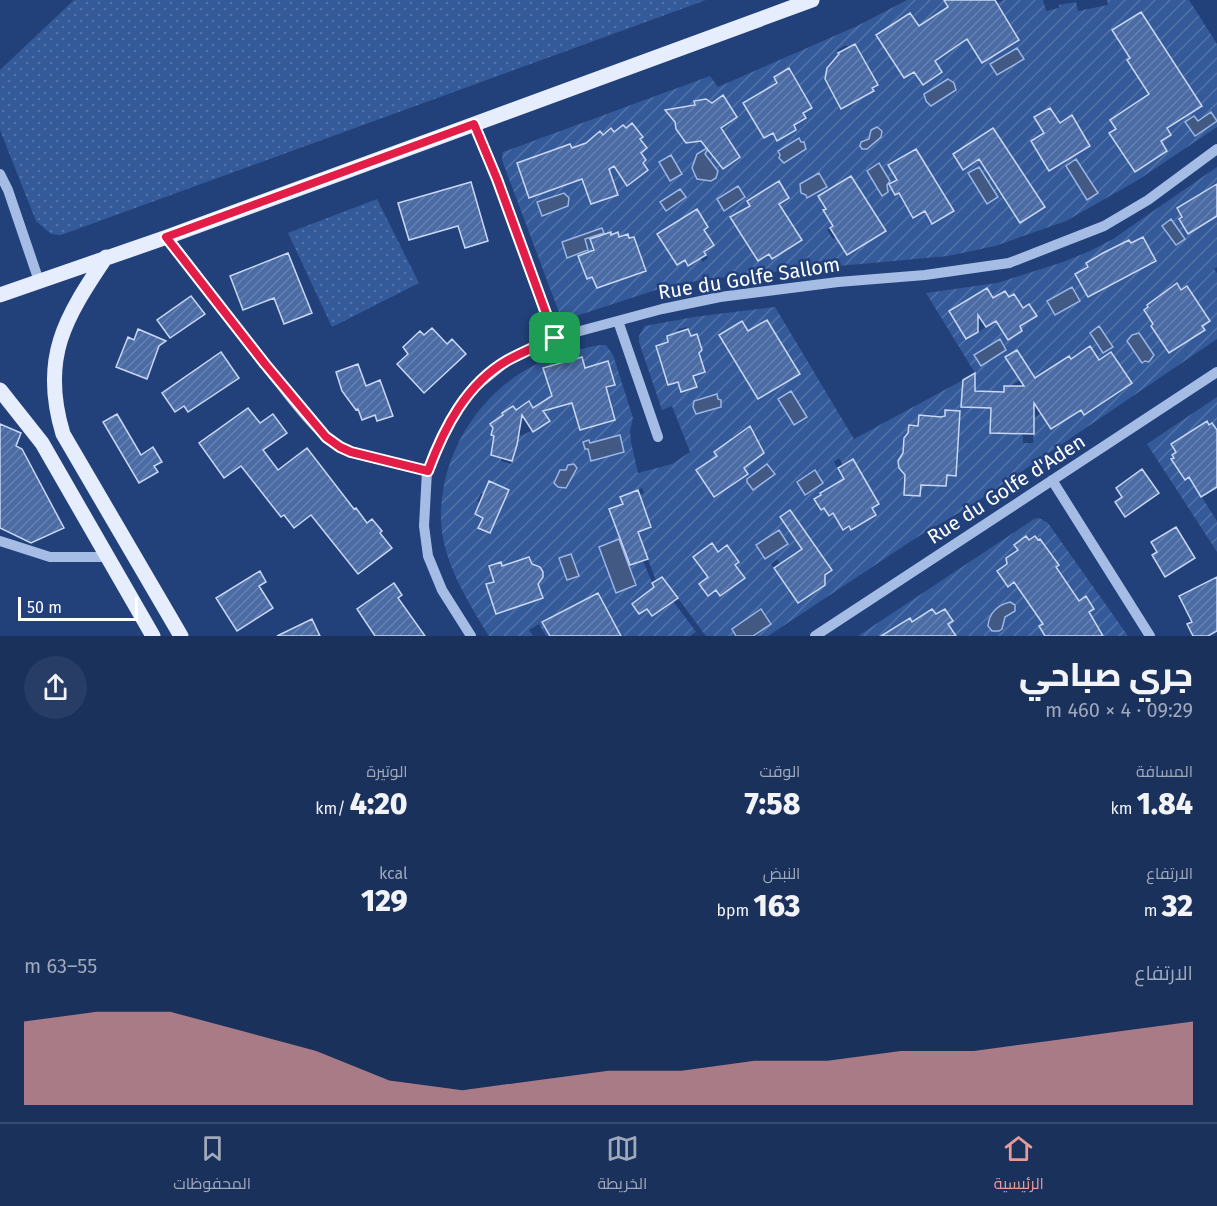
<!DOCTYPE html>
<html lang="ar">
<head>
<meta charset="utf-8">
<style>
  body { margin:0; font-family:"Fira Sans",Cairo,sans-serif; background:#273d65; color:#f1f3f6; direction:rtl; height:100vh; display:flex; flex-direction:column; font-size:22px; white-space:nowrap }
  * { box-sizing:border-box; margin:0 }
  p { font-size:20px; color:#9fa9bb }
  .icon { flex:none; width:33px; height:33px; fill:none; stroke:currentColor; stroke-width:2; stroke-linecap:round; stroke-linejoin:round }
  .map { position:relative; height:636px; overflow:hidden; direction:ltr }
  .details { display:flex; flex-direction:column; background:#1a315c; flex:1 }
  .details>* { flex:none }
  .scale { position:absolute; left:18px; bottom:15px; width:120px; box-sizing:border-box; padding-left:6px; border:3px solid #fff; border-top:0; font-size:16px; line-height:21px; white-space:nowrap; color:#fff; -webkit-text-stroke:4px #22417b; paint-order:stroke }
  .pin { position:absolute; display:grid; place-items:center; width:51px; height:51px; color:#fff; margin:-26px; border-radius:12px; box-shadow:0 3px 9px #0006 }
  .round { display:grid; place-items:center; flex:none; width:63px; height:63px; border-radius:32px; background:#273d65 }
  .overview { display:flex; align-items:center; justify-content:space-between; height:102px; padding:0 24px }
  h1 { font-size:33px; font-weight:800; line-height:45px }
  .figures { display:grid; grid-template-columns:repeat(3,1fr); gap:9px; height:102px; padding:6px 24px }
  .figures div { display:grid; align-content:center }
  .figures b { font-size:30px; font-weight:800 }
  .figures small { font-size:16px; font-weight:400 }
  .figures p { font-size:16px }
  .chart { height:168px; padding:12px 24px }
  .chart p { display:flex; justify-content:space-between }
  .chart svg { width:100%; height:108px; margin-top:6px; fill:#e69b98; opacity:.7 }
  .menu { display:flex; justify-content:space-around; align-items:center; height:84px; border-top:2px solid #384c72; background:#1a315c; font-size:16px; color:#9fa9bb }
  .menu a { display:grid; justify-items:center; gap:3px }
  .menu .current { color:#e69b98 }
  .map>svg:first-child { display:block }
  .grass { fill:url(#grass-dots) }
  .garden { fill:url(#garden-furrows); fill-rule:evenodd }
  .water { fill:#425984; stroke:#99b6e6; stroke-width:1.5 }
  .building { fill:url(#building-hatch); stroke:#c8d8f4; stroke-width:1.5 }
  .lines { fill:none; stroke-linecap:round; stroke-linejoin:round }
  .minor { stroke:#a5bde5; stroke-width:10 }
  .major { stroke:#e6edfd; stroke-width:15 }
  .route-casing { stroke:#fff; stroke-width:12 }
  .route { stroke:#e11d48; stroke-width:8 }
  .labels { text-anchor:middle; stroke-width:5; stroke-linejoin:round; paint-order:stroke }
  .street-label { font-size:20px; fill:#fff; stroke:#22417b }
</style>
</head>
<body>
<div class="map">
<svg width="1217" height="636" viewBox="0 0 1217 636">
  <defs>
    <pattern id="grass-dots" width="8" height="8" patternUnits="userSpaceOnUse" patternTransform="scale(1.5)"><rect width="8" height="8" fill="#355a99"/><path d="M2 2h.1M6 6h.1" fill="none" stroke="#5373a8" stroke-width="1.8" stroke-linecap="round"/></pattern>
    <pattern id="garden-furrows" width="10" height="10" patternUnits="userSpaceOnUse" patternTransform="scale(1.5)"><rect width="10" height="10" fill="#355a99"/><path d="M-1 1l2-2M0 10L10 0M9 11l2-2" fill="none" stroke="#5373a8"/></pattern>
    <pattern id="building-hatch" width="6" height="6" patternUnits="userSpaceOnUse" patternTransform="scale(1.5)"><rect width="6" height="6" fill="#4b6ba4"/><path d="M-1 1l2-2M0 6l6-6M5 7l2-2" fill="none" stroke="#6681b2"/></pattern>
  </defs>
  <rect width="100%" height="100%" fill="#22417b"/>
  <path class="grass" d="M74,0H706L61,235L51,234L36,221L0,130V70Z
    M377,199L419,283L332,327L288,233Z"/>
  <path class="garden" d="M907,0H949L945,3L982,63L997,54L991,43L998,39L1004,49L1019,40L998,3L1003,0H1043L1046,11L1059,8V5L1076,2L1078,11L1108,5L1107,0H1189L1217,44V127L1138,180L1066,221L995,246L948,256L751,274L674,284L573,317H564L560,315L502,160L503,152L710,76L718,87L857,26ZM1141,12L1176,65L1171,68L1177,76L1181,74L1201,106L1172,124L1150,89L1158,84L1156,81L1149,85L1143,76L1139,78L1127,60L1130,58L1112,30ZM910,13L919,26L929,20L950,51L935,61L942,72L923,84L914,72L904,78L876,35ZM855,44L878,85L872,88L873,92L841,109L824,79L827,77C825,67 831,60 839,55L837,50L846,45L848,47ZM1017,48L1024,59L998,75L991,64ZM789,68L812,108L803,113L805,118L794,125L796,130L777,140L773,133L764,137L744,103L757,95L761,103L782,92L774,77ZM948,79L954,83L955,90L931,105L926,101L925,93ZM723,95L737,117L721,128L739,157L723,169L710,152L714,149L708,140L686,143L676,129L675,120L670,116L672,109L695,105V101L706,99L712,103ZM1149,103L1171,134L1161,141L1167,151L1134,172L1109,134L1116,129L1110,120L1132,105L1137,111ZM1050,108L1060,123L1072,116L1090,146L1049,171L1031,141L1044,133L1035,117ZM1210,112L1217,121L1195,136L1185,122L1194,116L1198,121ZM632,123L643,137L640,139L647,148L641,153L646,160L643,163L648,170L631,183L614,161L607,167L600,158L602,154L590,140L600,132L603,135L611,129L614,132L623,125L626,128ZM877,127L881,130L882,136L867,149H862L860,146L861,142L869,140L871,130ZM993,128L1044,207L1020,222L979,159L963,170L953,154ZM798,139L801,142H804L806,149L784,163L779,159L778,151ZM570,144L572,148L578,146L617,195L591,204L582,179L529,197L517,163ZM707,148L708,149L705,154L718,171L716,178L711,181L697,179L692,168L697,154ZM916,149L925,165L919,168L927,182L935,178L954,211L932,223L925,211L913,218L899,193L895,195L890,184L897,180L888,164ZM671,155L682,174L670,181L659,163ZM1076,160L1098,193L1088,200L1066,167ZM879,163L890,181L887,185L888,192L882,196L867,170ZM978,167L997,197L987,204L968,174ZM819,174L827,187L807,197L806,195L801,193L800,184ZM851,176L885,231L847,255L836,237L833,239L827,230L833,226L823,210L826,209L818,196ZM779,182L789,197L779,204L802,240L772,259L769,254L757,260L731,217L750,206L747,201ZM738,186L745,197L724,210L717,199ZM680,189L686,197L666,210L661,202ZM563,193L569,198L568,206L542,215L538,202ZM697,210L708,227L704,230L714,245L704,252L708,258L703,262L700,258L688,266L685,260L677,265L658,234ZM602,228L603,233L584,239L588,251L567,258L562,242ZM610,232L611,235L618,232L619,237L627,234L629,238L634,237L646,271L626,278L624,273L614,277L615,282L597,288L592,277L586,279L578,256L594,250L591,239Z
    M1217,167V184L1177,209L1182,217L1179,219L1188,234L1217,216V267L1214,269L1217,273V339L969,507L919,536L768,636H753L771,624L732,629L736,636H706L662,577L656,581L638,532L651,526L640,495L644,493L642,488L621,497L623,504L610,510L630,565L643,561L654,587L632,604L639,614L647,609L652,616L673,601L696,632L690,636H621L598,593L542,622L550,636H546L539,624L529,630L533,636H489C468,602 442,561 441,519C440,441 495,370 570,352C581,350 594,344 606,345L613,355L633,418L630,431L631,442L638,473L672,464L690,452L672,406L662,410L639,342V336L645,326L694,317L775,307L854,439L963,380L961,407L973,408L975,373L926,293L997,283L1063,262L1090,251L1113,239ZM1131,243L1155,261L1088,297L1075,274L1088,267L1086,263L1102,254ZM1176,283L1209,321L1202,326L1205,330L1169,353L1151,326L1153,324L1144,310L1148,307L1147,305ZM987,288L993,298L1005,291L1009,297L1014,294L1023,308L1029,304L1037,316L1020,326L1022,331L1008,340L996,321L966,339L949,311ZM742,322L748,331L800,374L758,399L719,335ZM687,327L691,336L697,334L702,350L699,353L705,372L693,376L696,387L678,382L668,385L656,346L668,342L667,336L678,332V329ZM1138,333L1154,356L1142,363L1127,340ZM1090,346L1099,360L1111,352L1132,383L1055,371L1052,367L1068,356L1071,359ZM1017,350L1063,421L1051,429L1041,413L1034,418L1033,443H1023V434L990,433L991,402L987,391L1004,392L1005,386H1011L1020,380L1005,357ZM582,358L585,368L608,362L615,385L606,387L615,420L580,430L572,403L561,406L555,383L548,385L544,368ZM717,395L718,399L721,400V407L696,413L693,406ZM528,402L540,414L544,412L550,421L521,436L519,434L516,437L518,440L517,445L513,448L515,452L511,464L501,461V458L492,446L494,436L491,435L493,428L490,424L503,415L502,413L513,406L516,410ZM945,410L955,476L947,475L921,485L920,496L904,495L906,472L901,471C896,464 897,459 903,454L904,438L908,434L909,425L918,426L919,415L931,416L941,421V416H945ZM749,426L758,438L756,440L764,452L744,468L748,475L714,496L717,456L715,453L734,443L731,438ZM839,458L843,465L852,459L879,504L872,508L876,515L851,530L849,526L843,530L833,513L829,516L824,508L820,510L814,499L821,495L819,492L823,489L825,491L844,479L834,462ZM574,464L577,468L566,488L554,483L560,470H567L568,465ZM489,481L509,491L505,499L503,498L495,515L498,516L490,533L478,528L483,518L480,503L477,501L481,493L484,494ZM801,527L832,570L825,575V585L798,603L771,564L777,559L780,564L795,553L800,559L806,555ZM712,543L718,552L727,546L739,562L735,565L745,578L721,596L716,590L709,596L699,584L708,577ZM529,557L532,566L540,567L543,572V577L538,583L543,598L496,614L486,585L494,582L502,566Z
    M1217,397V430L1212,423L1209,425L1207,421L1176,452L1172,460L1184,480L1189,477L1217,521V552L1147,444Z
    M1039,518L1048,523L1128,636H1103L1093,619L1051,636L1094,609L1086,596L1039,626L1045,636H956L948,624L953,620L945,609L936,614L932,609L912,622L910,618L882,636H858L1034,519ZM1026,537L1029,540L1040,539L1058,565L1019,579L1008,586L997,571L1007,564V558L1018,550L1014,544ZM1010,602L1015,611L1005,617L1003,626L989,618L998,608Z"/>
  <path class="water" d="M1017,48L1024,59L997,75L990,64Z
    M948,79L954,83L956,90L931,106L926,101L924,94Z
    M1211,112L1217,121L1195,136L1185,122L1194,116L1198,121Z
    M877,127L882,131L881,137L867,149H862L860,146L861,142L869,139L871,130Z
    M799,138L801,142H804L806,149L784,163L779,158L780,155L778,151Z
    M707,148L708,149L705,154L718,171L716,178L711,181L697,179L692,168L697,154Z
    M671,155L682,174L670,181L659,162Z
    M1076,159L1098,193L1087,200L1066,166Z
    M879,163L890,181L887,185L888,192L882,196L867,171Z
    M979,167L998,197L987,204L968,173Z
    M819,173L827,187L807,198L806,195L801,193L800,184Z
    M738,186L745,197L724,211L717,199Z
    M680,189L686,197L666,211L660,202Z
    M564,193L569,198L568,206L542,216L537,202Z
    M1171,219L1185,239L1176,245L1162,226Z
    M602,228L604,233L585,239L588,250L567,258L562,242Z
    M1072,287L1080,301L1055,315L1047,301Z
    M1099,326L1113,347L1103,353L1090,333Z
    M1139,333L1154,355L1149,362L1145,361L1142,363L1127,341L1132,335Z
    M1000,339L1006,350L981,366L974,355Z
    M791,391L807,417L794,425L778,399Z
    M717,394L718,399L721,400V407L696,414L693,407L694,401Z
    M620,435L624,452L591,461L588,449H585L583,442L589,440L590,443Z
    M574,464L577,468L566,488L558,487L554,483L560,470H566L568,465Z
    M767,464L775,474L753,490L747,482V479Z
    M815,470L823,483L805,495L797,482Z
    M779,530L788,544L765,559L756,545Z
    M619,539L636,585L616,593L599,547Z
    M571,554L579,576L567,580L559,558Z
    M1010,602L1015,605V611L1005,617L1002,629L999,631H992L988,626C989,613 998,605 1010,602Z
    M761,609L771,624L753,636H736L732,629Z"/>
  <path class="building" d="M944,0H995L1019,40L982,63L967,39L935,61L942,72L923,85L914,72L904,78L876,35L910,13L919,26L948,7Z
    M1141,12L1202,106L1167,128L1171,135L1161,141L1167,151L1135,172L1109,133L1116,129L1110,120L1149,94L1127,60L1130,58L1112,30Z
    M855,44L878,85L872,88L874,91L841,109L825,79L827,68L839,54L838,53Z
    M789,68L812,108L803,113L806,118L794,125L796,130L777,141L773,133L764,138L743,103L777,83L774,77Z
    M723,95L737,117L721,128L740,157L723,169L701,141L686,143L676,129L675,122L665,110L695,105L694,101L706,99L712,103Z
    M1050,108L1060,123L1072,115L1090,146L1049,171L1031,141L1044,133L1034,117Z
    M632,123L643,137L640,139L647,148L641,153L646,160L643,163L648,170L627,186L614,166L609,169L618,195L591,204L582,179L529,198L517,163L570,144L572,148L586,143L600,131L603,135L611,128L614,132L623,125L626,128Z
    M993,128L1045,207L1020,223L979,159L963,170L953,154Z
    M916,149L954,211L932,224L925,211L913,218L899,193L895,195L889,184L897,180L888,165Z
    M851,176L886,231L847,255L830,228L833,226L823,210L826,209L818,196Z
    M779,181L789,198L779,204L802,240L772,259L769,254L758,261L730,217L750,206L747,201Z
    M471,182L488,241L465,248L458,226L409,240L398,203Z
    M1217,184V216L1188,234L1179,219L1182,217L1177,208Z
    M697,209L708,227L704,230L714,245L704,252L706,255L688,266L685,260L677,265L657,234Z
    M611,232V235L618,232L619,237L628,234L629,238L634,237L646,271L597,288L592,277L587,279L578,256L594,250L590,239Z
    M1143,237L1156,261L1088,297L1075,274L1088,267L1086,263L1103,253L1129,240L1131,243Z
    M288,253L312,313L284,324L274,298L243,310L230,276Z
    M1177,283L1181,290L1187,286L1210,321L1202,326L1205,330L1169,353L1151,326L1153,324L1144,310L1148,307L1147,305Z
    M987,288L993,298L1005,291L1009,297L1014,294L1023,308L1029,304L1037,316L1020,326L1022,331L1008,340L996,321L986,327L978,315V332L966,339L949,311Z
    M191,296L205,314L170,338L157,320Z
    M767,320L800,374L758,399L719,335L742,321L748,331Z
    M432,328L447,344L452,339L466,354L424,393L397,364L408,354L403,347L420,331L424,335Z
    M138,329L166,341L159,346L147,379L116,367L128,337L134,340Z
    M688,329L691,336L697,334L702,350L699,353L705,372L693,376L697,387L681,392L678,382L668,385L656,346L668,342L667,336Z
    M1090,346L1099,360L1111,352L1132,383L1084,415L1081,410L1051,429L1034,403V434L990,433L991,408L961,407L963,380L975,373V391L1004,392V386H1024L1005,357L1017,350L1035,378L1069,356L1071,359Z
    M221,352L239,378L188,412L184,406L175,412L162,393Z
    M582,357L585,368L608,361L615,385L606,387L615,420L580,430L572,403L543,411L550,421L533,432L522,415L517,445L512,461L491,455L494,436L491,435L493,428L490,424L503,415L502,413L513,406L516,410L529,401L533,408L552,396L543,368Z
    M358,364L366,386L380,380L393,416L377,421L375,415L362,420L358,409L356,410L342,391L336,372Z
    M248,408L260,423L273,414L287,433L263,450L278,470L307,448L354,509L356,508L367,523L372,519L382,531L380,533L392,548L358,574L311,515L294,528L284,515L281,517L241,466L224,478L199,443Z
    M945,410L960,411L956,476L947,475L946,486L921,485L920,496L904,495L905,475L899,468L898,461L903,453L904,438L908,433L909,425L918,426L919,415L941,417L945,416Z
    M117,414L141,455L153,447L162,462L154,466L158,472L139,483L103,422Z
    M1207,421L1209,425L1212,423L1217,430V487L1201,497L1189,477L1185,480L1171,459L1174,458L1172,455L1176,452L1171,444Z
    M0,424L21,433L16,446L22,449L64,528L31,543L0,528Z
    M750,426L764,453L744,468L748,474L714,497L696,470L717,456L714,452Z
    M853,459L879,504L872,508L876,515L851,530L849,526L843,530L833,513L829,516L824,508L821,510L814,499L821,495L820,493L844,479L838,468Z
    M1142,469L1159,493L1125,517L1115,502L1122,497L1116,488Z
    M489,481L509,490L490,533L478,528L483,518L475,514Z
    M638,490L651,527L638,532L648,559L630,565L609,509L623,504L620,497Z
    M790,510L832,570L825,575V585L798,603L774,568L802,549L780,517Z
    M1176,527L1195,558L1165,577L1152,555L1157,552L1151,542Z
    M1026,536L1029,540L1035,536L1038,540L1040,539L1059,565L1056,567L1079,601L1086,596L1094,609L1089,612L1103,636H1045L1039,626L1043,624L1014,582L1008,587L997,571L1007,564L1006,558L1018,550L1014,545Z
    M712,543L718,552L727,545L739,562L735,565L745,578L720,596L716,590L708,596L699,584L708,577L693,557Z
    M529,557L532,564L540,567L543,572V577L538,584L543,598L496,614L486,584L494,582L489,566L501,562L502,566Z
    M260,571L266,582L259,586L273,608L237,631L216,598Z
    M662,577L678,598L652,616L647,609L639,614L632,604L654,587L652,583Z
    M1217,577V631L1208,636H1193L1187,624L1192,622L1179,596Z
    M394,583L402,595L398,598L425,636H375L357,609Z
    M598,593L621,636H550L542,622Z
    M932,609L936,614L945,609L953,621L948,624L956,636H881L910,618L912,622Z
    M312,619L320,636H277Z"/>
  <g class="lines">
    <path class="minor" d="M474,124L497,179L554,338
      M0,174L8,190L39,281
      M167,237C204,283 239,332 276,379C298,406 319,438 351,452L427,471
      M618,321L658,437
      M1052,480L1150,636
      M0,541L50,557H107
      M471,636L442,590L428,556L424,526L427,471L441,438L456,411L475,387L507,361L554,338L662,309L720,297L838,282L925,275L1009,263L1104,226L1148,200L1217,149
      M815,636L1217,372"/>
    <path class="major" d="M106,257C65,318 40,358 63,434L181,636
      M0,295L167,237L812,0
      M0,390L42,443L153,636"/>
  </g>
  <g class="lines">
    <defs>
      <path id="route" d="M474,124L497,179L555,338C539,345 523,352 508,360C466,384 444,428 428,471L351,452L340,447L326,437L265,364L166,237Z"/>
    </defs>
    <use href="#route" class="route-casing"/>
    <use href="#route" class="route"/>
  </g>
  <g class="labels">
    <g class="street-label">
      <text transform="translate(749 278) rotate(-9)" y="7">Rue du Golfe Sallom</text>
      <text transform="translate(1006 489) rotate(-33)" y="7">Rue du Golfe d'Aden</text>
    </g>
  </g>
</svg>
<div class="scale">50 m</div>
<div class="pin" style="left:555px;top:338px;background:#1e9e55"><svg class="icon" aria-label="arrive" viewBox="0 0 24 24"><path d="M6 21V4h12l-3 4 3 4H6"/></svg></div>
</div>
<section class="details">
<div class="overview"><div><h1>جري صباحي</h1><p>09:29 · 4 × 460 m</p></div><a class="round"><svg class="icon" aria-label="share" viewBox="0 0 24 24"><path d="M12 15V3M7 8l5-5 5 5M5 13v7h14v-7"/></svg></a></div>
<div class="figures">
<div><p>المسافة</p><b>1.84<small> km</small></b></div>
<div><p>الوقت</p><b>7:58</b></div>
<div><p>الوتيرة</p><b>4:20<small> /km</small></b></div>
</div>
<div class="figures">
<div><p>الارتفاع</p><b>32<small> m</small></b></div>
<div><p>النبض</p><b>163<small> bpm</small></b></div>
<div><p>kcal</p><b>129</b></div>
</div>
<div class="chart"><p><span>الارتفاع</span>55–63 m</p>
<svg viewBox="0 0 160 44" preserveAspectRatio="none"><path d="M0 44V10L10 6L20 6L30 14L40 22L50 34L60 38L70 34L80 30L90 30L100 26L110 26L120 22L130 22L140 18L150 14L160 10V44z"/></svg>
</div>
</section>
<nav class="menu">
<a class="current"><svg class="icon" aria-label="home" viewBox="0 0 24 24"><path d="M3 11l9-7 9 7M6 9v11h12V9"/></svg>الرئيسية</a>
<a><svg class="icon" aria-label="map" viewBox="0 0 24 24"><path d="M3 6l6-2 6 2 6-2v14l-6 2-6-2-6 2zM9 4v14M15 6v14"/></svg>الخريطة</a>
<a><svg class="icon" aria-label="saved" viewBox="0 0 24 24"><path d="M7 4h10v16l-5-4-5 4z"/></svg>المحفوظات</a>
</nav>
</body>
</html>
